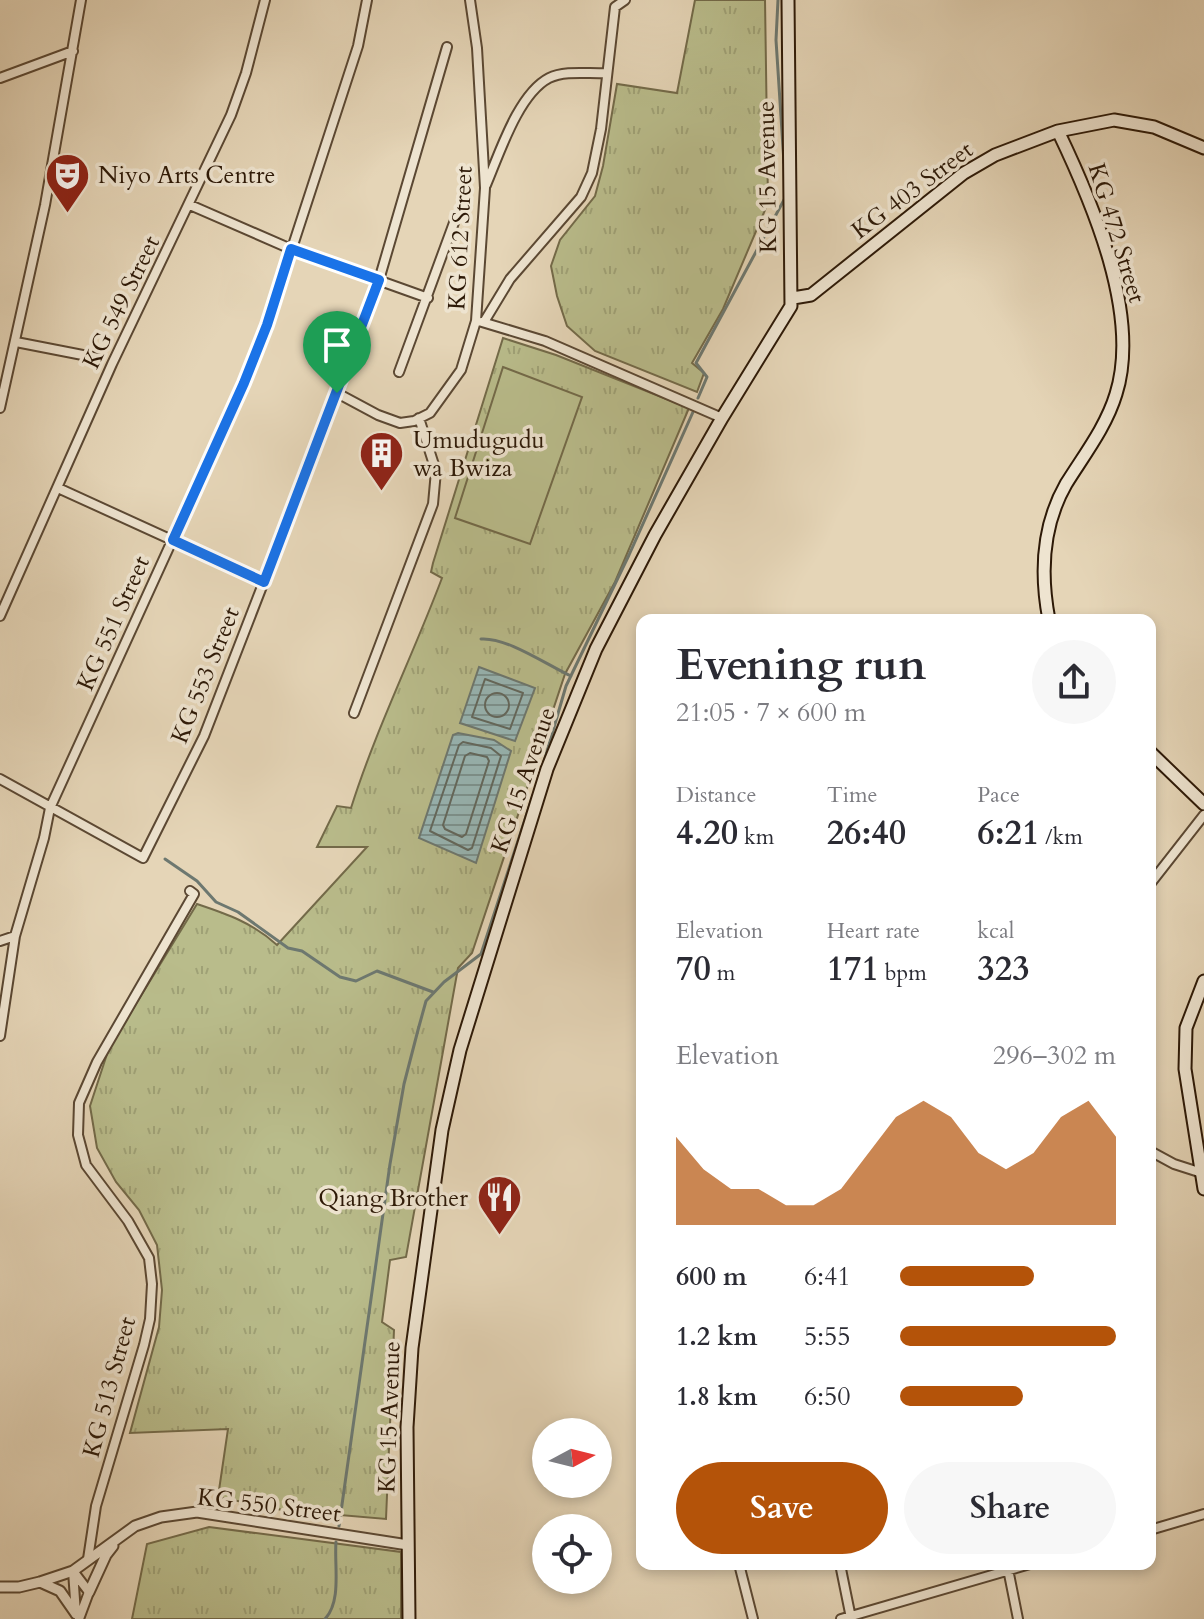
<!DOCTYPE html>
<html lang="en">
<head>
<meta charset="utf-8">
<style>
  body { margin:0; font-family:Cardo,serif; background:#f7f7f7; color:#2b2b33; height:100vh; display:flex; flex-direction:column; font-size:30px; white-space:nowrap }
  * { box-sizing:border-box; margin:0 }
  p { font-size:26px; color:#7c7c81 }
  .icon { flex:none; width:44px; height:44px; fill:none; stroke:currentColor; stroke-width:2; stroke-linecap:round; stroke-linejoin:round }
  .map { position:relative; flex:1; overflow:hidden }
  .sheet { position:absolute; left:636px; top:614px; width:520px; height:956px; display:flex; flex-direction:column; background:#fff; border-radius:16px; box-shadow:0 4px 12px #0003 }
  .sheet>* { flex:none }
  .needle { width:52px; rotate:83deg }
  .fabs { position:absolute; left:532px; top:1418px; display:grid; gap:16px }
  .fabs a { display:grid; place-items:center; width:80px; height:80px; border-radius:50%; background:#fff; box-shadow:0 4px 12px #0003; font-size:40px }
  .pin { position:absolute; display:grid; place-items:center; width:68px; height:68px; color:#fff; margin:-82px -34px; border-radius:50% 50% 50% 0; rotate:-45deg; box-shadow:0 0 8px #0007 }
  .pin .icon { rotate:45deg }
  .round { display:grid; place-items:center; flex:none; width:84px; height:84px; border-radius:42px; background:#f7f7f7 }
  .overview { display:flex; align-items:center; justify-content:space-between; height:136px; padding:0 40px }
  h1 { font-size:44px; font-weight:700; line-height:60px }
  .metrics { display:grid; grid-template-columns:repeat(3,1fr); gap:12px; height:136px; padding:8px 40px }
  .metrics div { display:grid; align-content:center }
  .metrics b { font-size:34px; font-weight:700 }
  .metrics small { font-size:22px; font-weight:400 }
  .metrics p { font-size:22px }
  .chart { height:224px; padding:16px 40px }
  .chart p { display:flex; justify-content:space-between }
  .chart svg { width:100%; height:144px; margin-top:8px; fill:#b45309; opacity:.7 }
  .cta { display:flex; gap:16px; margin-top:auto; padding:16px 40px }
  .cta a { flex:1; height:92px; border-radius:48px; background:#b45309; color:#fff; font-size:32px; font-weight:700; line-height:92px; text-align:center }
  .cta a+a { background:#f7f7f7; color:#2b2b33 }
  ul { padding:0 40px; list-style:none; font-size:26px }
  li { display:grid; grid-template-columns:128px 96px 1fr; align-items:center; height:60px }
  li i { height:20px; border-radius:10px; background:#b45309 }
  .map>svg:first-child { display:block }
  .grass { fill:url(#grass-tufts); stroke:#736a49; stroke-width:2 }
  .park { fill:#b9bc8b; stroke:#736a49; stroke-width:2 }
  .water { fill:url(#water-rules); stroke:#6d7870; stroke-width:2 }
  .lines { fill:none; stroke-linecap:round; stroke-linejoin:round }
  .shore { stroke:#62685e; stroke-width:2 }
  .stream { stroke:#6d7870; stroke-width:3 }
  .minor-casing { stroke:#5b4833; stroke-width:12 }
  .tertiary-casing { stroke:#5b4833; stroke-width:13 }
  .secondary-casing { stroke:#2d1907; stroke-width:15 }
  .minor { stroke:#eee4d0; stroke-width:8 }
  .tertiary { stroke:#eee4d0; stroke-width:9 }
  .secondary { stroke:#eee4d0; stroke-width:11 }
  .route-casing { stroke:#fff; stroke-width:16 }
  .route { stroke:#1a73e8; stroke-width:10 }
  .labels { text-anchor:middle; stroke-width:7; stroke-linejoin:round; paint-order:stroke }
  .poi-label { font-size:24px; fill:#2d1907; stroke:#eee4d0; text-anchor:start }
  .street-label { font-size:24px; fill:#2d1907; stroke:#eee4d0 }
</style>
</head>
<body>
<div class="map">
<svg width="1204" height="1619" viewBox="0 0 1204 1619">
  <defs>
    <pattern id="grass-tufts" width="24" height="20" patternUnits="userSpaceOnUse" patternTransform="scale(2)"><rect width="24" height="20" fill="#b9bc8b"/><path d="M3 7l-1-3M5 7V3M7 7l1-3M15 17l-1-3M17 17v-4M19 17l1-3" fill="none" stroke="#9fa176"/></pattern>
    <pattern id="water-rules" width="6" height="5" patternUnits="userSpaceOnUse" patternTransform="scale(2)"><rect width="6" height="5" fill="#98b7b6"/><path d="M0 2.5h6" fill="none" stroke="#7c9492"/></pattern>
  </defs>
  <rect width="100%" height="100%" fill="#e5d5b7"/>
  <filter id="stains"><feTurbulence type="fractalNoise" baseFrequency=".0025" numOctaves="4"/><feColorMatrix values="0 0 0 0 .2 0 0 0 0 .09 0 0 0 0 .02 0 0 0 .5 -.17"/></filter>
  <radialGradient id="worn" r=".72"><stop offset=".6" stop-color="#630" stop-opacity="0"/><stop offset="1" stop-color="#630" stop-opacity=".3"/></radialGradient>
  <path class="grass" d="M695,0H765L768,203L723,309L692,363L704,373L697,392L595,351L567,326L557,296L551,266L560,240L595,196L603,166L617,84L677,93Z
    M503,338L556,355L689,408L615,582L565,674L472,953L458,968L406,1257L390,1260L382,1322L394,1330L386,1519L282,1510L218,1497L228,1429L130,1433L159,1327L162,1290L157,1245L139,1210L116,1182L97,1148L90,1106L109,1048L197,904C227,914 253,923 277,945L367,847H317L337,806L351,808C376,729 413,655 442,578L431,572L433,563Z
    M209,1527L401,1552V1619H132L147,1544Z"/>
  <path class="park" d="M503,367L582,397L530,544L455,518Z"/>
  <path class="water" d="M479,667L535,688L515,741L460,723Z
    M458,733L494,740L511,751L476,863L419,838L453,735Z"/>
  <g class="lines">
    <path class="shore" d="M485,679L523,693L510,729L472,717Z
      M485 705a12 12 0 1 1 24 0a12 12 0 1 1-24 0Z
      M463,742L491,748L501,756L472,848L468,850L430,831L459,745Z
      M470,753L487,757L489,761L466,834L462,837L445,829L443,825L465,756Z"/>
    <path class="stream" d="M778,0L776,40L784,163
      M698,398L707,377L696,363L785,198
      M481,639C507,637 547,665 571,676
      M543,765L566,686L629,555L693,412
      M165,859L197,881L216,902L238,912L288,948L302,951L340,977L356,981L377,971L433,992
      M339,1526L390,1164L404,1084L418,1030L426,1001L444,982L481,954L533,795
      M325,1619C342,1601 334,1565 336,1542"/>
    <defs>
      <path id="minor" d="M0,78L73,51
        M486,185C499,155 518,94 549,78C565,70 589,74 606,73
        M190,205L291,249L428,298
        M482,322L545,341L722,418
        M484,322L510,279L581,197L592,173L601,129L615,7L625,0
        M16,342L98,358
        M399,372L455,220
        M337,393L378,415L400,423L414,421L430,413L461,370L476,321L485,188L477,48L470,0
        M0,408L45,205L81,0
        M58,488L264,582
        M0,616L112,364L231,115L246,73L265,0
        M354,713L433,504L436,471L419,418
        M0,779L143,858L204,736L337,393L348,356L379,280L447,47
        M1150,884L1204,815
        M0,941L15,936
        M0,1036L15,936L44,838L50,808L244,383L267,325L358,46L367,0
        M1150,1151L1174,1164L1202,1173
        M1150,1530L1204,1514
        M88,1559L96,1506L144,1345L150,1319L152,1284L149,1258L128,1221L86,1165L78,1135L79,1103L97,1062L194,894L190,891
        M739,1564L753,1619
        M840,1564L851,1618
        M1007,1564L1018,1619
        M73,1571L89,1592L79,1619
        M73,1571L76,1614
        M841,1619L1030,1564"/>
      <path id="tertiary" d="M40,1582L60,1591L76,1614
        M0,1587H19L40,1582L73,1571L135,1526L161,1517L197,1512L408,1545
        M89,1592L106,1555L113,1546"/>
      <path id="secondary" d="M793,298L811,295L964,173L995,155L1058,131L1114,120L1154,127L1204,148
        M1049,620C1040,573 1042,526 1066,484C1084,455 1106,427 1116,394C1141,315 1092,202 1058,131
        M1150,752L1204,804
        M1204,981L1186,1028L1185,1069L1204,1189
        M409,1619L407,1427L412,1348L442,1130L460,1050L547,769L596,649L655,535L722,418L791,306L788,0"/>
    </defs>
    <use href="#minor" class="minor-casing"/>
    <use href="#tertiary" class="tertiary-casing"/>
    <use href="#secondary" class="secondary-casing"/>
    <use href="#minor" class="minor"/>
    <use href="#tertiary" class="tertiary"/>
    <use href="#secondary" class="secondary"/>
  </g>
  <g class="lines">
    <defs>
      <path id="route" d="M291,249L379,280L264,582L173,540L244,383L267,325Z"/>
    </defs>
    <use href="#route" class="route-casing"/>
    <use href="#route" class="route"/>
  </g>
  <defs>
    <symbol id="theatre-pin" viewBox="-11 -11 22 30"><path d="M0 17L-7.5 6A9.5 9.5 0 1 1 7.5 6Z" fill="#8f2418" stroke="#eee4d0"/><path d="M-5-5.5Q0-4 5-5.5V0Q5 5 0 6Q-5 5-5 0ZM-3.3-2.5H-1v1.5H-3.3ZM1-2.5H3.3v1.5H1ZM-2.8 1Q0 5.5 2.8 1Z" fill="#fff"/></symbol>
    <symbol id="building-pin" viewBox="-11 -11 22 30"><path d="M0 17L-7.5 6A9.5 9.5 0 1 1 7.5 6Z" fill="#8f2418" stroke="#eee4d0"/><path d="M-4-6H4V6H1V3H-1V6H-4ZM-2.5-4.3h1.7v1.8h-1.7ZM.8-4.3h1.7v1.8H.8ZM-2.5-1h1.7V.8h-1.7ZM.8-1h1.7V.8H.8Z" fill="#fff"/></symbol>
    <symbol id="restaurant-pin" viewBox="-11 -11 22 30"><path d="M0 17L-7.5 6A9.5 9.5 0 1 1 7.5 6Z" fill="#8f2418" stroke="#eee4d0"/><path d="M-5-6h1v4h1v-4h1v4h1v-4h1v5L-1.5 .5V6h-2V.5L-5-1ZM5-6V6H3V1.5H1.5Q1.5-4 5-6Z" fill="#fff"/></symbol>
  </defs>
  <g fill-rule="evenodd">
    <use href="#theatre-pin" x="42" y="150" width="51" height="69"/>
    <use href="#building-pin" x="356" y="428" width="51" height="69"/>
    <use href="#restaurant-pin" x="474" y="1172" width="51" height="69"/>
  </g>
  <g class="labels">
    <g class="poi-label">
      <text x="98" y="183">Niyo Arts Centre</text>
      <text x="413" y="448">Umudugudu<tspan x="413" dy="28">wa Bwiza</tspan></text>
      <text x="468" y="1206" text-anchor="end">Qiang Brother</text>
    </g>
    <g class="street-label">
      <text transform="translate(767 177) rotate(-91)" y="8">KG 15 Avenue</text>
      <text transform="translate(912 190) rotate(-37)" y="8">KG 403 Street</text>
      <text transform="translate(1117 233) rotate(73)" y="8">KG 472 Street</text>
      <text transform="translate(460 238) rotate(-87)" y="8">KG 612 Street</text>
      <text transform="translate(121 302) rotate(-64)" y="8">KG 549 Street</text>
      <text transform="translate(113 623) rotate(-66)" y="8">KG 551 Street</text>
      <text transform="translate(205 675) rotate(-68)" y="8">KG 553 Street</text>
      <text transform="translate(523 780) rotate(-71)" y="8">KG 15 Avenue</text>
      <text transform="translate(109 1387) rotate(-75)" y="8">KG 513 Street</text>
      <text transform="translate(389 1417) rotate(-88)" y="8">KG 15 Avenue</text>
      <text transform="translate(269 1505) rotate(7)" y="8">KG 550 Street</text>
    </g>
  </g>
  <rect width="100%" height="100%" filter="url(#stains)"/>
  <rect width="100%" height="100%" fill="url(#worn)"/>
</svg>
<div class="fabs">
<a><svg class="needle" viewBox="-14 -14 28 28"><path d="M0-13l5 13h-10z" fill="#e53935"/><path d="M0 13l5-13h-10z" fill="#7c7c81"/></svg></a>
<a><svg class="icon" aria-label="locate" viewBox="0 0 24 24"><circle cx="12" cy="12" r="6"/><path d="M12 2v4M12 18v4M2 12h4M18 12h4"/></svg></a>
</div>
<div class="pin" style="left:337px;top:393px;background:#1e9e55"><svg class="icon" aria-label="arrive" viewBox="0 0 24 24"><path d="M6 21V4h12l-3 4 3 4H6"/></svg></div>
<section class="sheet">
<div class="overview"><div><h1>Evening run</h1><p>21:05 · 7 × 600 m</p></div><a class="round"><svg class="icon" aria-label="share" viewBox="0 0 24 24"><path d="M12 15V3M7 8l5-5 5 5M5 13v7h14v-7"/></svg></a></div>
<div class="metrics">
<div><p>Distance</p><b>4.20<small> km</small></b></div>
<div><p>Time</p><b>26:40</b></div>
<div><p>Pace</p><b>6:21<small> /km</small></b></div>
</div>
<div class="metrics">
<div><p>Elevation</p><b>70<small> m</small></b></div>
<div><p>Heart rate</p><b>171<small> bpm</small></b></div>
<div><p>kcal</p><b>323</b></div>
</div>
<div class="chart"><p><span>Elevation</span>296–302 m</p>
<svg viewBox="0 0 160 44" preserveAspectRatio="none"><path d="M0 44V17L10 27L20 33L30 33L40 38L50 38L60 33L70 22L80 11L90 6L100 11L110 22L120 27L130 22L140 11L150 6L160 17V44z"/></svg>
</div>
<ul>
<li><b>600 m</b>6:41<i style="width:62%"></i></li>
<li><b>1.2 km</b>5:55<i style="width:100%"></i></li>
<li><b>1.8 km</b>6:50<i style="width:57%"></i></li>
</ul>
<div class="cta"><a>Save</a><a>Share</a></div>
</section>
</div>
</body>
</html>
